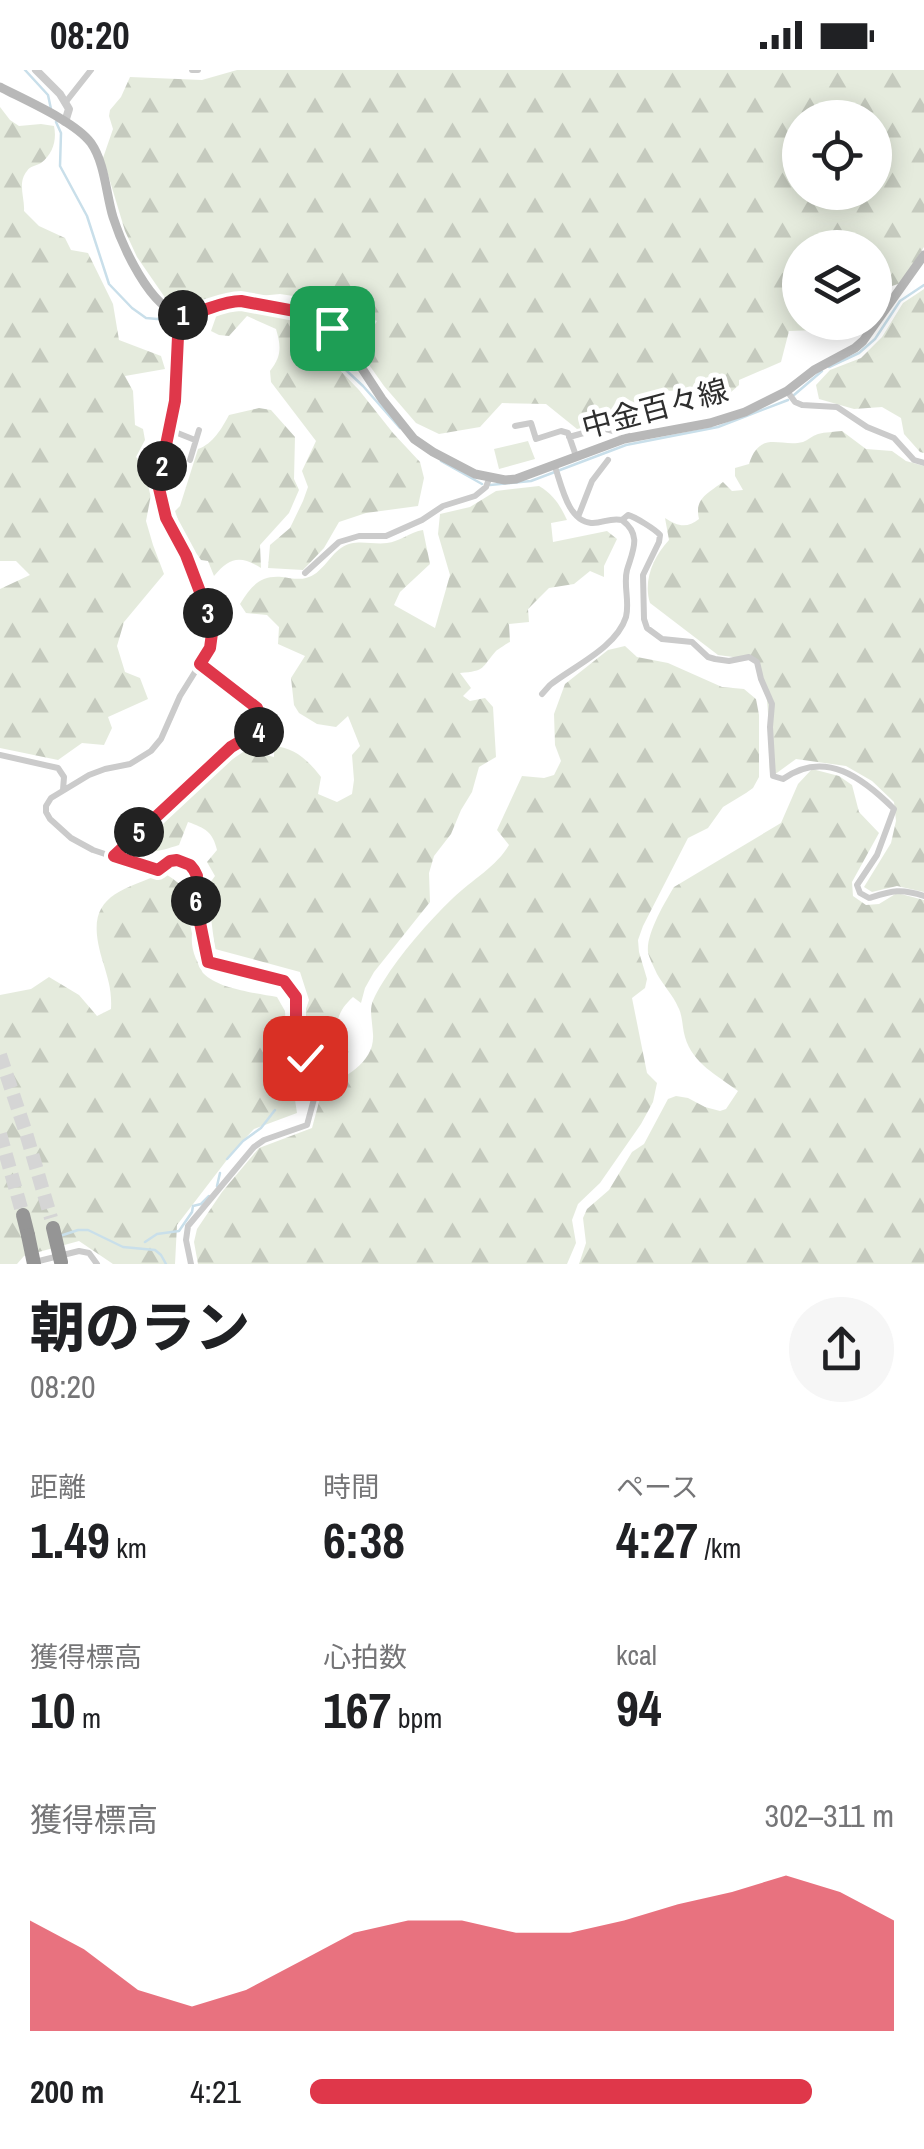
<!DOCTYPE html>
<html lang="ja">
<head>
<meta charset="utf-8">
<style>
  body { margin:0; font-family:"Archivo Narrow","Noto Sans JP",sans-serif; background:#f6f6f6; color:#202124; height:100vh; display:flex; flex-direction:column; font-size:38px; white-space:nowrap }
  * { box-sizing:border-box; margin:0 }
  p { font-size:32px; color:#757577 }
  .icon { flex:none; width:55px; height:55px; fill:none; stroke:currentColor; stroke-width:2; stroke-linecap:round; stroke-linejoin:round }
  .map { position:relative; height:1194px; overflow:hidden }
  .details { display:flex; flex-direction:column; background:#fff; flex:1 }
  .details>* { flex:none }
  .tools { position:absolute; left:782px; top:30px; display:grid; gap:20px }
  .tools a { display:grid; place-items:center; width:110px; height:110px; border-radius:50%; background:#fff; box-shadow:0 5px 25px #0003; font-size:50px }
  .pin { position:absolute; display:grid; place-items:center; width:85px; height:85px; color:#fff; margin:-42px; border-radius:20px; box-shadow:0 5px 15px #0006 }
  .km { position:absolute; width:50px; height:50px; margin:-25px; border-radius:50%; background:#222; color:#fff; font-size:28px; line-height:50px; text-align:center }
  .round { display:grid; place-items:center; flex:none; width:105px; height:105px; border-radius:52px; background:#f6f6f6 }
  .headline { display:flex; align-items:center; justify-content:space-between; height:170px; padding:0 30px }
  h1 { font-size:55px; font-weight:800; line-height:75px }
  .metrics { display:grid; grid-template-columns:repeat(3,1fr); gap:15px; height:170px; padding:10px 30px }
  .metrics div { display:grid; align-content:center }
  .metrics b { font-size:50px; font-weight:800 }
  .metrics small { font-size:28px; font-weight:400 }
  .metrics p { font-size:28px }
  .chart { height:280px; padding:20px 30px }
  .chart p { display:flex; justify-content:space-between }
  .chart svg { width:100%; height:180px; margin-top:10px; fill:#df374a; opacity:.7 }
  ul { padding:0 30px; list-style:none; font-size:32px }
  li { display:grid; grid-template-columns:160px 120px 1fr; align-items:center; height:75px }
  li i { height:25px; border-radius:12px; background:#df374a }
  .status { display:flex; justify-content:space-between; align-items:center; height:70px; padding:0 50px; background:#fff; direction:ltr }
  .status svg { height:28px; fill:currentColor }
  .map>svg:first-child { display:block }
  .forest { fill:url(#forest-firs); fill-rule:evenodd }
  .pitch { fill:#e5ebdd }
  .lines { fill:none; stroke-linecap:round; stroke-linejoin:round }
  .stream { stroke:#c9dfea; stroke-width:2.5 }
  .motorway-tunnel { stroke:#d5d5d5; stroke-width:14; stroke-dasharray:14 7; stroke-linecap:butt }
  .minor { stroke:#cbcbcb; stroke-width:6 }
  .tertiary { stroke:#cbcbcb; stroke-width:8 }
  .secondary { stroke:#b8b8b8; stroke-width:9 }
  .motorway { stroke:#959595; stroke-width:14 }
  .motorway-bridge { stroke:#959595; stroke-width:14 }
  .route-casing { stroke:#fff; stroke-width:20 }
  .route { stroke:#df374a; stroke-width:12 }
  .labels { text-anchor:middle; stroke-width:10; stroke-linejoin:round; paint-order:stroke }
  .street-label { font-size:30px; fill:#2e2e2e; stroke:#fff }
</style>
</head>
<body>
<div class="status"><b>08:20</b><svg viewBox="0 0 49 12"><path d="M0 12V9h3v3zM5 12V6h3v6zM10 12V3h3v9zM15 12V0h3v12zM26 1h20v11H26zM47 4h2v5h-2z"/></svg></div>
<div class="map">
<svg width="924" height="1194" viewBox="0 0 924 1194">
  <defs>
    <pattern id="forest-firs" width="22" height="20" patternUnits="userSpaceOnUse" patternTransform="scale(2.5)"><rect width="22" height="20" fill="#e5ebdd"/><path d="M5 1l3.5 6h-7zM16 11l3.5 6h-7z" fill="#c5cabe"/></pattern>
  </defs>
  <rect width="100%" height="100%" fill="#fff"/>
  <path class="forest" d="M237,0H924V177L901,213L883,219L880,233L875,234V178H800V252L825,253L818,260L789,261L781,292L739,310V315L714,337L708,320L658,321L646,343L577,359L546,334L502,333L480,357L439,364L416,353L384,316L365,289L366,269L377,251L327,231L280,224L178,234L166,229L137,187L125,161L103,88L113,59L109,46L110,40L121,27L130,7L202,10ZM800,48H875V122H800Z
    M0,37L10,50L19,56L41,54L54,56C57,70 53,84 41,93C36,96 30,96 27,101C17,113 25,128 24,141L39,156L65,168L71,180L88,183L113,234L119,270L161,286L165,299L125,306L133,321L135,355L143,359L145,370L136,387L143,393H157L146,451L153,475L164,504L124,552L117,576L125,602L140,608L148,629L108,647L112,658L104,675L82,673L58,690L0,678V519L30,505L16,491H0Z
    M924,219V383L920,382L904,364L901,348L882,337L854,339L819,329L816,315L830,300L861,288L882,267L903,233Z
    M244,234L277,242L285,249C305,249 315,255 330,268L327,281L329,289L359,320L393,363L420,392L424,408L418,436L366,443L339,452L324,478L303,500L268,498L270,475L290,458L303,431L308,417L302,401L316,371L271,312L270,301C282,286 281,276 276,259L247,246L229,266L219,265L211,261L217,244Z
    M259,338L271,340L295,367L294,409L299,420L289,443L260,475L261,498C240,485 230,487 214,506L208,491L201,490C193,477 181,467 174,453L178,450L175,441L180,436L198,379C213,374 222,358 229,345Z
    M842,361L866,379L892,381L906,391L924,396V822L897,816L872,822L864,817L891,773L896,751L894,732L872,711L846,696L796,689L774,705L770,702C768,682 770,636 765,620C760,608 757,603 755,590L718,585L650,533C643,511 653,487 669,470L665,448C677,456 687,459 699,449C694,429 708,423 723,412L732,421L743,420L735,406V398L749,394C760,359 781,378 803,372C808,370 812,366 818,364C825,362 834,362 842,361Z
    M539,416C554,425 560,435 567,450L551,453L553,472L607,461L617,469L604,496V507L590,501L574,514L549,518L528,539L529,552L509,554L510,572C509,572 497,580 496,581C481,598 486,601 460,603L471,618L463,626L470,631L485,628L493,637L496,687L479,697L472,722L461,740L451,764L434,786L429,803L430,832L374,902L365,918L361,933L353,927C334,944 332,962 349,982L321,1001L303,965V948L309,930L300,902L215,879L207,817L215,806L207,792L217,780C213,762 205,758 188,752L179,775C163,780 148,786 133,777L209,705L246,680L274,687V676C295,678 308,690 321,707L318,724L337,732L352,724L354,710L352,685L360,676L348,646L336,657L317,654L299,643L294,635L291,608L305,586L278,574L279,557L267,545L246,543L240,534C251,516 260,505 282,507C289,508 299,510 306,508C322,504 328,487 341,478C355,468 371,475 387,473C399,472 410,462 423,460L430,494L400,522L394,535L435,558L450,505L438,464L440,444L470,437L496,421Z
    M625,576L637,587L668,593L722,617L744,619L756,629L759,645V707L753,718L746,723L723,737L708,758L688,768L643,856L638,870L639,882L647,909L645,918L632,928L647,1003L657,1013L653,1032L641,1054L600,1113L578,1134L572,1150L576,1173L567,1194H198L194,1172L197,1159L222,1122L259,1078L312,1058L323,1017C345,1008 375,992 373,964C371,937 367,938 383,912C401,883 428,852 453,828C472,810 497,796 509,775L497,760L522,706L544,708L554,705L561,691L555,675L554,644L565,614L608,580Z
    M812,699L839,706L852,715L859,742L879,763L852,812L853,826L866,835L879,834L897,823L924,830V1194H579L586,1173L583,1148L587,1139L609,1120L632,1082L644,1074L668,1029L676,1026L688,1028L705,1037L720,1041L726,1039L738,1021C717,1005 693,994 685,967C682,957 683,946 678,937C673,925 663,915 657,904C654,897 649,888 648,882C646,864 665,832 674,817L781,753L798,714Z
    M164,803C223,840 179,848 196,889C197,890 202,902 203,903C218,919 256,923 277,927L285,941L287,977L297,1043L254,1059L236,1078L177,1155L175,1194H113L79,1171L24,1186L17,1194H0V925L31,919L49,907L79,925L97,946L111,939C112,920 108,909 103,892C83,829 112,823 164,803Z"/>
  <path class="pitch" d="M528,371L535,389L499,399L494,379Z"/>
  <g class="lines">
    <path class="stream" d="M25,0L48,25L51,39
      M56,52L61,63L60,96L87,146L109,214L132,238L146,248L157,249L172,245
      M179,241C205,231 238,214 264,229C281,231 324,233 337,241C344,245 343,249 345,255C341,268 326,273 333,288L363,316L400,358
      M829,297L859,283L875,269L900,231L924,215
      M794,325L822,301
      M441,391L482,414
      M490,415L531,411L626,375L718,357L788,330
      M227,1089L243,1071L261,1058L275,1040
      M217,1116L220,1103
      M60,1166L78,1160H88L123,1177L155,1180L161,1185L166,1194
      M145,1172L157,1164L179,1161L192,1142L193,1136L201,1134L209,1126"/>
    <path class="motorway-tunnel" d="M0,985L26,1063L51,1148
      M0,1064L23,1145"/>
    <path class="minor" d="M192,0H198
      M65,33L91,0
      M179,245L175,331L158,414L166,448L187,485L213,556L210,578L180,626L161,669L151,681L130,694L105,699L89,705L51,728L46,736V742L50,749L71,768L93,780L150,799L158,800L170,791L177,790L190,795L194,800L197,806L195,827L208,892L284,911L294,922L298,936L296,964L305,988L318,1014L307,1055L264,1070L254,1077L188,1156L186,1170L191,1194
      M787,321L795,332L802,335L837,337L867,357L894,368L914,390L924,393
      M515,356L531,353L536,369L561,361L568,363L576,386
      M170,360L195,370
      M569,367L602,358L628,365L629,367
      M190,390L199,360
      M554,394C561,412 567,451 591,453C602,454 610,447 622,450L628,445C635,447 655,459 660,465L659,472L643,505L644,549L647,558L662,569L692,572L708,587L715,589L729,591L749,587L757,592L761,609L772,634L770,657L773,706L783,709C825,679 863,708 894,739L877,785L857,815L860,823L869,828C892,821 900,818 924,826
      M578,447L592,411L608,390
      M305,503L339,472L359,466H386L422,450L443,436L475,426L486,417L489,409
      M542,624L550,615C574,596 616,578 626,547C630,531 623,515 627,500C633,480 642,465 622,450
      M0,685L58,698L64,707L63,720
      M114,787L231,677L265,657L257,638L200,594
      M35,1192L79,1181L89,1183L97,1194"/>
    <path class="tertiary" d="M36,0L60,24L69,39L65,52"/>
    <path class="secondary" d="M0,17C25,30 76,52 91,73C105,93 106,124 113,147C122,175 150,239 182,245C202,248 221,231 241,231L311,244L332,257L342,268L382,329L414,369L433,382L475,404L505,410L516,409L624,369L710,353L745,342L787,321L814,300L855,278L863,271L924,185"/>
    <path class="motorway" d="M23,1145L28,1165"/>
    <path class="motorway-bridge" d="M53,1158L61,1192
      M28,1165L34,1194"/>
  </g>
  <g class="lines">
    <defs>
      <path id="route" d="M305,988L296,964V927L284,911L208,892L195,828L197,806L194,800L190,795L177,790L170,791L158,800L114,786L231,677L265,657L257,638L200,594L210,578L213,556L186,485L166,448L158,414L175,331L179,245C201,245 219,231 241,231L311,244L332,258"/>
    </defs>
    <use href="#route" class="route-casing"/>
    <use href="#route" class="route"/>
  </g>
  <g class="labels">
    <g class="street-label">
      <text transform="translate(655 339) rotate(-15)" y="10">中金百々線</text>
    </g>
  </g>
</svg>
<div class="tools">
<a><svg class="icon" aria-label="locate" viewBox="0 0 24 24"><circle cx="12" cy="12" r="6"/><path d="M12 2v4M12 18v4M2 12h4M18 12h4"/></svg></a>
<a><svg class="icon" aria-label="layers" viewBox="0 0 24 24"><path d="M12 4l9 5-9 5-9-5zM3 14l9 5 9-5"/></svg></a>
</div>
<div class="pin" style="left:332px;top:258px;background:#1e9e55"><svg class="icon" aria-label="arrive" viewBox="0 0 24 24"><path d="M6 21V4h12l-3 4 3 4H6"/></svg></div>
<div class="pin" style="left:305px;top:988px;background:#d93025"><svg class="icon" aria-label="check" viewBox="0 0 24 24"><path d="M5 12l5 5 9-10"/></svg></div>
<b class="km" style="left:183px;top:245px">1</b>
<b class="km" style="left:162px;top:396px">2</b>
<b class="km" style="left:208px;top:543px">3</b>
<b class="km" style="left:259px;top:662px">4</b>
<b class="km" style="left:139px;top:762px">5</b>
<b class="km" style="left:196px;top:831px">6</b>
</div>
<section class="details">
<div class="headline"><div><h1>朝のラン</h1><p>08:20</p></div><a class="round"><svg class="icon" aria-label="share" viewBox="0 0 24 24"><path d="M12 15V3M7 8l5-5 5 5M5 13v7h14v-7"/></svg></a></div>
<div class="metrics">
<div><p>距離</p><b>1.49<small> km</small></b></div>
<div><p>時間</p><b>6:38</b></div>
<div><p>ペース</p><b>4:27<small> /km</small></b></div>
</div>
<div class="metrics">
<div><p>獲得標高</p><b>10<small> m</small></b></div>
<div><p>心拍数</p><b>167<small> bpm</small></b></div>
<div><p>kcal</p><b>94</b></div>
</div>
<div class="chart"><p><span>獲得標高</span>302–311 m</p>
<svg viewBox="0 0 160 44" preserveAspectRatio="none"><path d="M0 44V17L10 24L20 34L30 38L40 34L50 27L60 20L70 17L80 17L90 20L100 20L110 17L120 13L130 10L140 6L150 10L160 17V44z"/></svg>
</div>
<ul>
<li><b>200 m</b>4:21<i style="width:86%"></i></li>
</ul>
</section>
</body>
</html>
